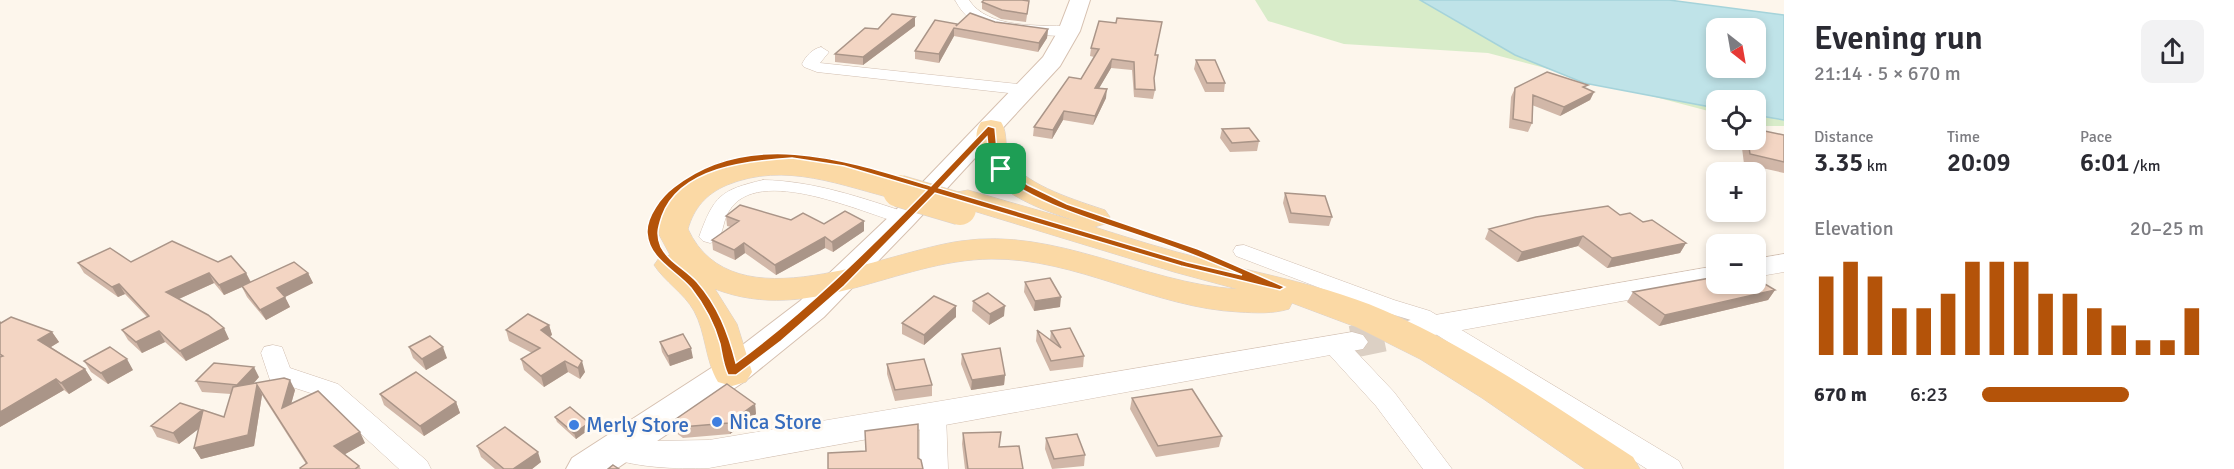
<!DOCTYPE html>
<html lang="en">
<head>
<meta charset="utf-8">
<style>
  body { margin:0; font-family:Signika,sans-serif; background:#f2f2f3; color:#2b2b33; height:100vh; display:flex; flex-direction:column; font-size:22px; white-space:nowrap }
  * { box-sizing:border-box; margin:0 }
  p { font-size:20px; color:#7c7c81 }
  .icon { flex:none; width:33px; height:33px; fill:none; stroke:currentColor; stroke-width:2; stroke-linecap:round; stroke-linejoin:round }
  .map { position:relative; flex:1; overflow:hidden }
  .panel { display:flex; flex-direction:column; background:#fff; width:450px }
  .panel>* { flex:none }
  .needle { width:39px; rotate:149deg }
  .fabs { position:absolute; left:1706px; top:18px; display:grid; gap:12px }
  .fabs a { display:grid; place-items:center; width:60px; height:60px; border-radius:12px; background:#fff; box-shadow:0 3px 9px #0003; font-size:30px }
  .pin { position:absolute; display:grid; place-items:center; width:51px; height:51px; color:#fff; margin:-26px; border-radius:12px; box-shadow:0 3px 9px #0006 }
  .round { display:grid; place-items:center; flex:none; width:63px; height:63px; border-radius:12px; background:#f2f2f3 }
  .summary { display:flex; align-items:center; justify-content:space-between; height:102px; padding:0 30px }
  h1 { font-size:33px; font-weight:600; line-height:45px }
  .metrics { display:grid; grid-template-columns:repeat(3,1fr); gap:9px; height:102px; padding:6px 30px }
  .metrics div { display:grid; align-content:center }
  .metrics b { font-size:26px; font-weight:600 }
  .metrics small { font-size:16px; font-weight:400 }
  .metrics p { font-size:16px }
  .chart { height:168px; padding:12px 30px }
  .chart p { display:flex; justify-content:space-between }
  .chart svg { width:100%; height:108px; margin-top:6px; stroke:#b45309; stroke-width:6 }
  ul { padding:0 30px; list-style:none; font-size:20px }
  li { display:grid; grid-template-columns:96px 72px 1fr; align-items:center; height:45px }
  li i { height:15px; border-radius:8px; background:#b45309 }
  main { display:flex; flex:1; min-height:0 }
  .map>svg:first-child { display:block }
  .green { fill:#d8ecc9 }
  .water { fill:#bfe3e8; stroke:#a5d3da; stroke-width:1.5; fill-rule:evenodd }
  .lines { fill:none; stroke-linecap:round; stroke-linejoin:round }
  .tertiary-tunnel { stroke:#dcd0c4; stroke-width:32; stroke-dasharray:32 16; stroke-linecap:butt }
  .minor-casing { stroke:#d1beb0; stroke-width:1 }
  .tertiary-casing { stroke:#d1beb0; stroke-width:1 }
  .secondary-casing { stroke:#d6c0b0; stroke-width:2 }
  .primary-casing { stroke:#dad1cd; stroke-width:1 }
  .minor { fill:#fff; fill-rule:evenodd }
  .tertiary { fill:#fff; fill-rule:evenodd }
  .secondary { fill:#fff; fill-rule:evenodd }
  .primary { fill:#fbd9a5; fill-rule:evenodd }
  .primary-bridge-casing { stroke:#dad1cd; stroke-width:33; stroke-linecap:butt }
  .primary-bridge { stroke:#fbd9a5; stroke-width:32 }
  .wall { fill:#d1b7a8 }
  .shaded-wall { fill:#aa9588 }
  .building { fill:#f3d5c3; stroke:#aa9588; stroke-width:1.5 }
  .route { fill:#b45309; stroke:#fff; stroke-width:1.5; fill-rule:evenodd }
  .shop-dot { fill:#3f7fe0; stroke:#fffaf3; stroke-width:2 }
  .labels { text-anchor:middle; stroke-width:6; stroke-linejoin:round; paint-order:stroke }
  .near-shop-label { font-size:21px; fill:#366cbe; stroke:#fffaf3; text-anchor:start }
</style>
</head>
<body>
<main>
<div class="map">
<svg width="1784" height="469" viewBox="0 0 1784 469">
  <rect width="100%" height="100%" fill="#fdf6ec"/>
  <path class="green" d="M1255,0H1503L1716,68L1784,78V126H1766L1755,123V100H1716V113L1488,53L1344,44L1268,21Z"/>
  <path class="water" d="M1420,0H1669L1784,15V120L1755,115V100H1716V108L1584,83L1515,55ZM1716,28H1755V68H1716Z"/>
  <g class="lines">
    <path class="tertiary-tunnel" d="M1352,342L1411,330"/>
    <defs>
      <path id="minor" d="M955,0H969C988,29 1038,25 1069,26L1077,31C1065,43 990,29 974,21C965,16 960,9 955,0Z
        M821,47L829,52L820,63L1027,85L1035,90L1027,95L817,72L804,67L802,64C806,56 812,49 821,47Z
        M763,180C815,181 862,198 911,214L914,218L911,222L904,224C864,214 758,163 729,211C723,220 724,232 717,241L710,243L703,241L699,237C714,196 720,190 763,180Z
        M1244,245L1394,300L1430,311L1679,461L1683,469H1647L1431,331L1414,321L1378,310L1236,256L1233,251L1236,246Z
        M1335,337L1344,339L1394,392L1452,469H1423L1376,406L1326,351L1323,345L1326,339Z
        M273,345L282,347L290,368L338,384L427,461L431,469H399L320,396L270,380L261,353L264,347Z
        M933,404L942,407L946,414L948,469H920V414L924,407Z"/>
      <path id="tertiary" d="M1784,254V272L1755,277V259Z
        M1716,266V284L1418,338L1407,335L1403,328L1407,321L1418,318Z
        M1352,332L1363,335L1368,342L1363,349L709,468C673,469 640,468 606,457L600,448L606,439L618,435L652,441L709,440Z"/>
      <path id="secondary" d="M1070,0H1090L1080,31L1060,66L914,224L824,317L745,381L616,469H566L572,458L719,363L800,301L894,212L1043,57L1058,31Z"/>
      <path id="primary" d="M991,120L1001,122C1009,134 1003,149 1011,162C1028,186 1078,201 1105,210L1110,217L1105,224L1094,227L1085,224C1126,237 1166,250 1208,260C1266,275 1327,286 1383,310C1472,348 1552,405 1633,457L1640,469H1585L1482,398L1420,359L1356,327L1292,303L1289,309C1272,314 1256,313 1239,312C1154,308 1077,258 991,259C896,260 811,326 715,289L737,324L752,372L746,382L732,386L718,382C705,360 706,333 694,311C684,293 665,282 654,265L659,258L670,255L656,229C664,201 683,181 709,171C777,144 843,164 910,184L915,191L910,198L899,200C841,186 786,161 727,185C706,194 694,208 688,229C733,327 886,251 961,241C1056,227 1143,283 1237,289L1174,272L957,206L952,199L957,192L968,190L1079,222C1042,210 981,191 977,144C976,136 976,129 981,122Z"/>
    </defs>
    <use href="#minor" class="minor-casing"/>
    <use href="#tertiary" class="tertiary-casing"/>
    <use href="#secondary" class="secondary-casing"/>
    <use href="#primary" class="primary-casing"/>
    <use href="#minor" class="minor"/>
    <use href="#tertiary" class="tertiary"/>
    <use href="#secondary" class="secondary"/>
    <use href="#primary" class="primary"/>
    <defs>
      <path id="primary-bridge" d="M899,191L960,209"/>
    </defs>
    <use href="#primary-bridge" class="primary-bridge-casing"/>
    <use href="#primary-bridge" class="primary-bridge"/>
  </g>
  <path class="wall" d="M1029,1L1026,22L1001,19L982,9V2Z
    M915,17V26L863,65L835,62V54L878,29Z
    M995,22L1048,29L1047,38L1038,52L954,36L939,63L915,59V51L957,24Z
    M1091,48L1155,55L1154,78L1155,90L1153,99L1134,97L1132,70L1111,68L1099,88L1106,98L1093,125L1063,120L1052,139L1033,136L1034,127L1081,79L1094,57L1090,56Z
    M1196,60L1225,83L1224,92H1205L1194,69Z
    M1515,88L1586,89L1594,92L1590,100L1560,116L1532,105V123L1528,132L1509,128L1511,97Z
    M1222,129L1259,141L1257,151L1230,152L1220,138Z
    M1784,135V173L1744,164L1741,140H1755Z
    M1285,193L1332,217L1329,226L1289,223L1283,203Z
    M1620,215L1643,222L1686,243L1680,253L1607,268L1578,246L1517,262L1485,239L1489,229Z
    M726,216L791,220L824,224L864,231L833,252L825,248L776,275L745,253L735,260L713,250L712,240L731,227L727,226Z
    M131,262H218L246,273L251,282L308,273L313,283L285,297L290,307L266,320L247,297L242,287L224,295L214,283L179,299L229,339L186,361L165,342L142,353L128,340L122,330L147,317L125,294L118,297L84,273L78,263Z
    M1025,282L1060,307L1034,311L1024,292Z
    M1775,290L1768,300L1659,326L1627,302L1633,292Z
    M973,301L1004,316L989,325L972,311Z
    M956,317L924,345L902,334V323Z
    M0,322L52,332L59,342L51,347L85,369L92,380L69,394L64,390L0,427Z
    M549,325L552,335L550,336L585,372L580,379L568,372L544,387L524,370L521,359L532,353L509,341L506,330Z
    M1037,330L1050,340L1051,331L1084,356L1083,367L1050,371L1036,341Z
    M660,342L693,358L670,366L662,352Z
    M409,347L447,358L426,370L413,358Z
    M962,354L1005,375L1004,385L971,390L961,364Z
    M84,361L133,370L108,384L91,372Z
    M887,364L932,385V396L895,401L887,374Z
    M259,377L254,383L295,390L291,404L365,443L345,454L359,466L361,469H301L306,464L262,395L254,446L201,459L194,448L199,428L179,444L157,437L151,426L203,411L224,417L231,394L202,392L196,381Z
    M380,394L456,402L460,413L424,436L384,405Z
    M1132,398L1222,436L1219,447L1156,457L1130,409Z
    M755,404L756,414L730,434L683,438L675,432L673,421Z
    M555,417L589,423L591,428L576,439L557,422Z
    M963,433L999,447L1023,469H965L962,444Z
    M1046,438L1085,455L1084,466L1052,469L1045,449Z
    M477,446L541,462L532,469H495L481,457Z"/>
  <path class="shaded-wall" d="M915,17V26L863,65V57Z
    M954,28V36L939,63V54Z
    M1048,29L1047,38L1038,52L1039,43Z
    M1112,59L1111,68L1094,97L1095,88Z
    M1107,89L1106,98L1093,125L1095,116Z
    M1594,92L1590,100L1560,116L1564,107Z
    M1064,111L1063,120L1052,139L1053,130Z
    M864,221V231L833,252L832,242Z
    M1583,236L1578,246L1517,262L1522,252Z
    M825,237V248L776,275L775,265Z
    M744,243L745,253L735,260L734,250Z
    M1686,243L1680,253L1607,268L1612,258Z
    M209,273L214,283L172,302L166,292Z
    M246,273L251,283L224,295L219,285Z
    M308,273L313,283L285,297L290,307L266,320L260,310L277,288Z
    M119,284L125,294L118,297L112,287Z
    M1775,290L1768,300L1659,326L1665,315Z
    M1061,297L1060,307L1034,311L1035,301Z
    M956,306V317L924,345V335Z
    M1005,306L1004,316L989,325L990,314Z
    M549,325L552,335L544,340L541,330Z
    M224,328L229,339L186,361L180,351Z
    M159,331L165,342L142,353L136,342Z
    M52,332L59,342L46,350L38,340Z
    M443,347L447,358L426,370L422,359Z
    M691,348L693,358L670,366L668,356Z
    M127,359L133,370L108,384L101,373Z
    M565,361L568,372L544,387L541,376Z
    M582,361L585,372L580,379L578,368Z
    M254,367L259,377L243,395L237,385Z
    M85,369L92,380L69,394L61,383Z
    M1005,375L1004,385L971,390L972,380Z
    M56,379L64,390L0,427V412Z
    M290,380L295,390L287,419L282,408Z
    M257,385L262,395L254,446L201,459L194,448Z
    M456,402L460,413L424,436L420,426Z
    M755,404L756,414L730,434L729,423Z
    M202,410L209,421L179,444L173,433Z
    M589,423L591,428L576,439L574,433Z
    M360,432L365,443L340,457L334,446Z
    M538,452L541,462L532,469H513Z"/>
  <path class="building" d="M984,0H1022L1029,1L1027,14L1002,10L982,2Z
    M970,13L995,22L1048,29L1039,43L954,28L939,54L915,51L935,20L957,24L956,26Z
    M892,14L915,17L863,57L835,54L865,28L878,29Z
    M1117,18L1162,22L1155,55H1158L1154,78L1155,90L1135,89L1134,62L1112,59L1095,88L1107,89L1095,116L1064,111L1053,130L1034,127L1069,77L1081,79L1099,49L1091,48L1099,21L1116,23Z
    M1196,60H1215L1225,83H1207Z
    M1547,72L1588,85L1583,87L1594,92L1564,107L1533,95L1532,123L1513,119L1515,88Z
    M1249,128L1259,141L1232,143L1222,129Z
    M1755,129L1784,135V162L1750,154L1748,140H1755Z
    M1285,193L1325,196L1332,217L1291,213Z
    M740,205L791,220L803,213L824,224L845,211L864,221L832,242L825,237L775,265L744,243L734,250L712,240L739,221L726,216Z
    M1608,206L1620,215L1630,213L1643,222L1652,220L1686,243L1612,258L1583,236L1522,252L1489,229L1536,217Z
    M172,241L218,262L231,256L246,273L219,285L209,273L166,292L208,315L224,328L180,351L159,331L136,342L122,330L149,316L119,284L112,287L78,263L110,248L131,262Z
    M294,262L308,273L277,288L285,297L260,310L242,286Z
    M1716,277V284H1755V278L1775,290L1665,315L1633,292Z
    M1050,278L1061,297L1035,301L1025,282Z
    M988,293L1005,306L990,314L973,301Z
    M934,296L956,306L924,335L902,323Z
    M528,314L549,325L541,330L582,361L578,368L565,361L541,376L521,359L540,348L506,330Z
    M11,317L52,332L38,340L85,369L61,383L56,379L0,412V357L3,356L0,354V322L1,323Z
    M1070,328L1084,356L1051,361L1037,330L1061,348L1051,331Z
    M683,334L691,348L668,356L660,342Z
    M430,336L443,347L422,359L409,347Z
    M110,347L127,359L101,373L84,361Z
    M1000,348L1005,375L972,380L962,354Z
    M924,359L932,385L895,390L887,364Z
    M214,363L254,367L237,385L196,381Z
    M416,372L456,402L420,426L380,394Z
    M284,378L290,380L282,408L318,391L360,432L334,446L359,466L355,469H301L300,468L307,463L257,385L248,435L194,448L203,410L224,417L233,387Z
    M727,384L755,404L729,423L681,427L673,421Z
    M1192,389L1222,436L1158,446L1132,398Z
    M180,403L202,410L173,433L151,426Z
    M570,407L589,423L574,433L555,417Z
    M918,424V458L921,460L923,469H828V453L866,451L865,431Z
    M505,427L538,452L513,469H504L477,446Z
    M1001,432L999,447L1019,446L1023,469H968L963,433Z
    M1077,434L1085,455L1054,459L1046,438Z
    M613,465L619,469H608Z"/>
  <path class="route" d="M988,126L995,128L997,150L1005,168L1028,185L1067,204L1198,249L1285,287L1280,290L1181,266L935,193L844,286L781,341L736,375H728C723,365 722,354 720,344C714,322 705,306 691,288C676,270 649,260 647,233C646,216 662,196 674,187C750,127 849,161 931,186ZM987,137C988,148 990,163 998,171C1027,203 1111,225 1152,240C1183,250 1212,262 1242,275L1187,262L939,188ZM792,158L844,166L927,190C866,252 805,312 736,363C728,332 718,306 697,282C685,269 669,262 661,247C656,235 658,228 662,216C680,167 748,161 792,158Z"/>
  <g class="shop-dot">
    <circle cx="717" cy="422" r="6"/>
    <circle cx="574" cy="425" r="6"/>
  </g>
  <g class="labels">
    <g class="near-shop-label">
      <text x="729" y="429">Nica Store</text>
      <text x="586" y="432">Merly Store</text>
    </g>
  </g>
</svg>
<div class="fabs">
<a><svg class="needle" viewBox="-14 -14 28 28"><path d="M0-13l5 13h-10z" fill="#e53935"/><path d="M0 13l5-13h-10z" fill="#7c7c81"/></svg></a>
<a><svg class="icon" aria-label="locate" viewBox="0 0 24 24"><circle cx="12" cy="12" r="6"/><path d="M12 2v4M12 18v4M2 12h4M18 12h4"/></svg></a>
<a>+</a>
<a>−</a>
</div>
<div class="pin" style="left:1001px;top:169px;background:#1e9e55"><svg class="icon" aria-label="arrive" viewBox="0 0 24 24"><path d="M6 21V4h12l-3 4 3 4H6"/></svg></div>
</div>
<section class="panel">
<div class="summary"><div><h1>Evening run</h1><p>21:14 · 5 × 670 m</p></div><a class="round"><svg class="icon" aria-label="share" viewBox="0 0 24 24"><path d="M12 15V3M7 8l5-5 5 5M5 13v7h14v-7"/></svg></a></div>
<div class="metrics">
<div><p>Distance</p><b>3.35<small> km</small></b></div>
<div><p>Time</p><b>20:09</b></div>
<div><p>Pace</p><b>6:01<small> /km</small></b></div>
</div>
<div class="chart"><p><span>Elevation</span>20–25 m</p>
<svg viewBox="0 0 160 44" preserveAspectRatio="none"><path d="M5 44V12M15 44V6M25 44V12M35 44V25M45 44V25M55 44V19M65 44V6M75 44V6M85 44V6M95 44V19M105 44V19M115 44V25M125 44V32M135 44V38M145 44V38M155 44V25"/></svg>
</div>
<ul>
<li><b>670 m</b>6:23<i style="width:66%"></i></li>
</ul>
</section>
</main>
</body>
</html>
